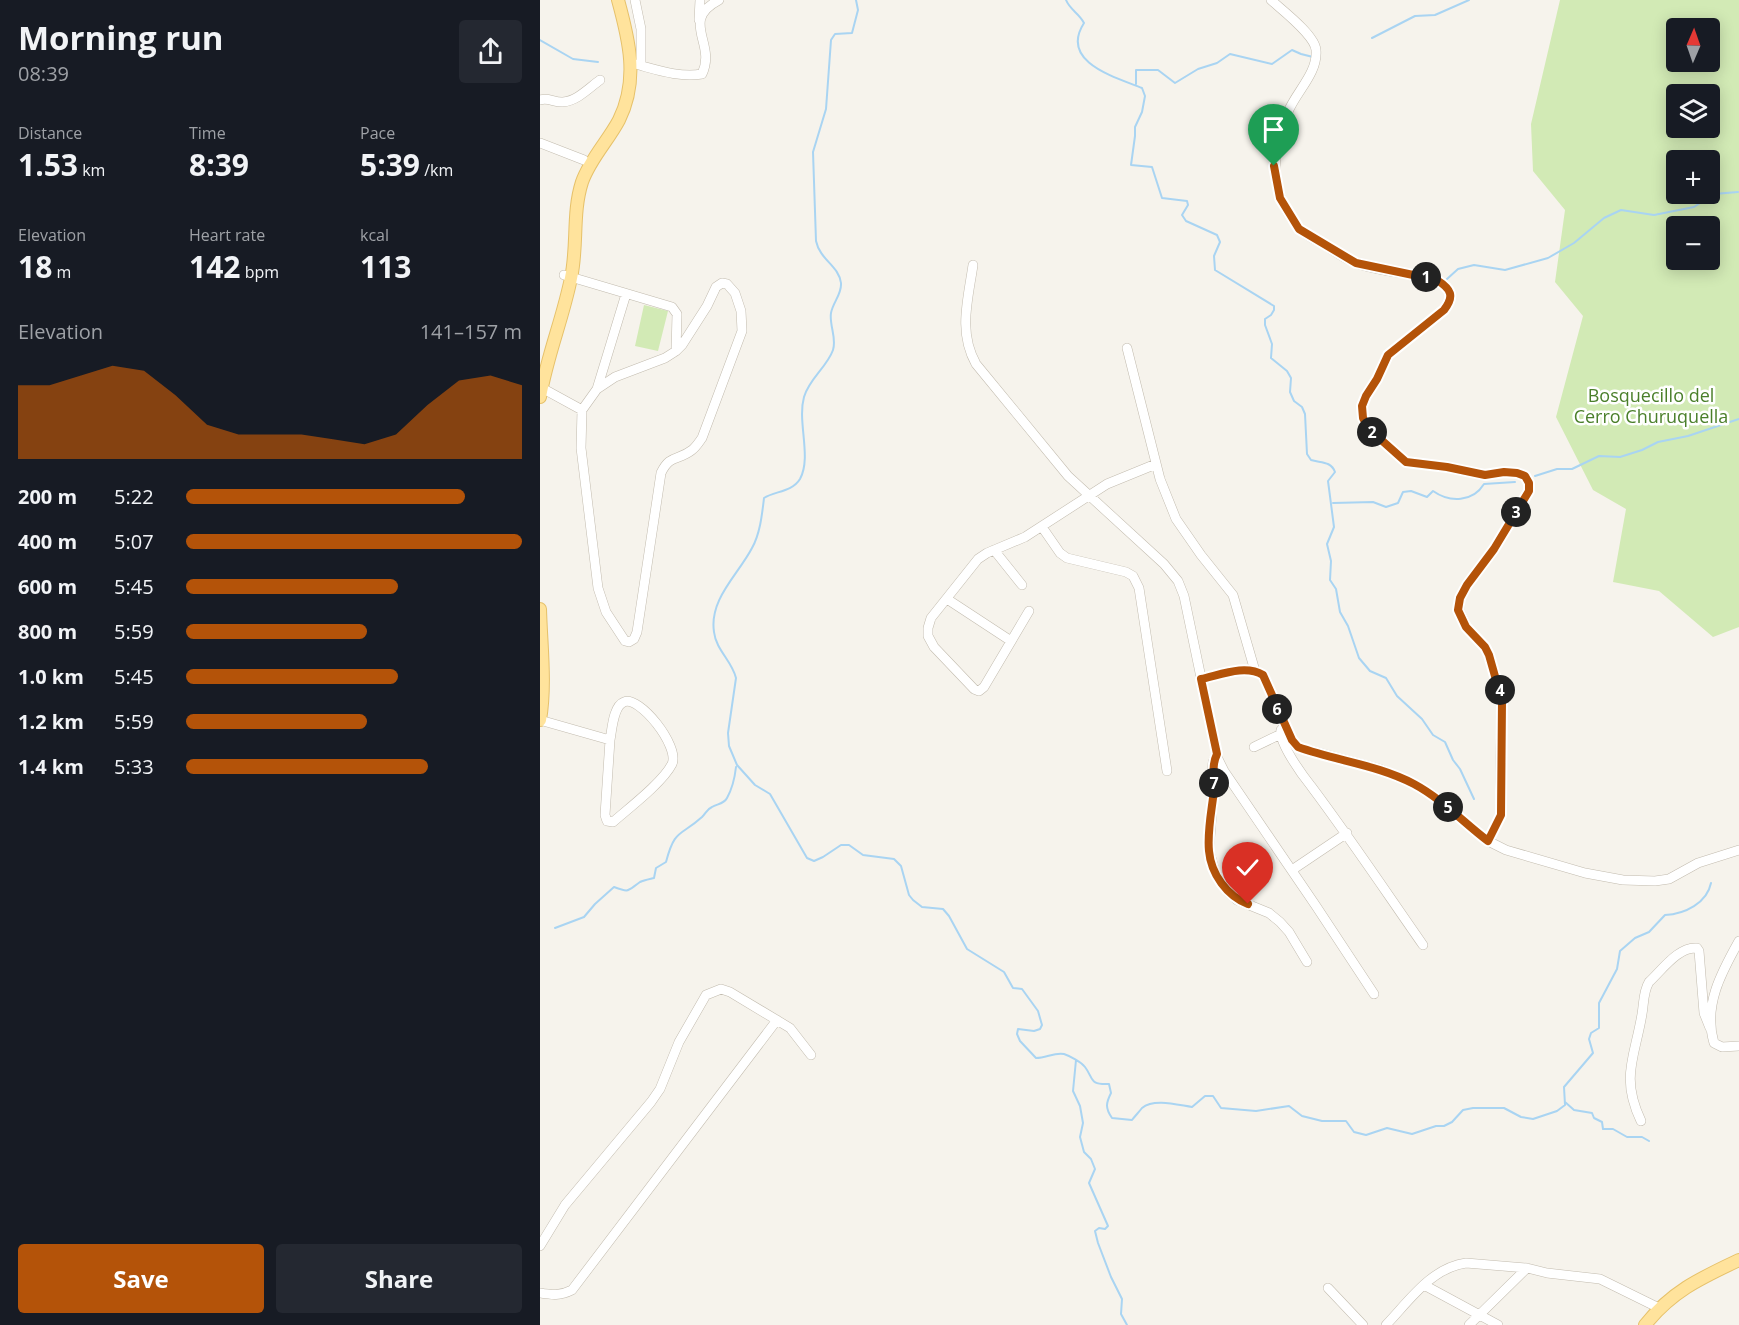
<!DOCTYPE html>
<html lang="en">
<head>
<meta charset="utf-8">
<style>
  body { margin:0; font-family:"Open Sans",sans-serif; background:#242831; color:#f1f3f6; height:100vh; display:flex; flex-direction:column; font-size:22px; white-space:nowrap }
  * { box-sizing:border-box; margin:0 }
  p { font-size:20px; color:#9ea1a6 }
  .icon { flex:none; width:33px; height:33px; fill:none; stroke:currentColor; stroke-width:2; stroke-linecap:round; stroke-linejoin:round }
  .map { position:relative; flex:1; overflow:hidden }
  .panel { display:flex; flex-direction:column; background:#171b24; width:540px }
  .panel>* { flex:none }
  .needle { width:39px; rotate:2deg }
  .tools { position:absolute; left:1126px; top:18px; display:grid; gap:12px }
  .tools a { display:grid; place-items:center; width:54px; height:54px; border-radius:6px; background:#171b24; box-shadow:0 3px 15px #0003; font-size:30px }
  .pin { position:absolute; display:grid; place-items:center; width:51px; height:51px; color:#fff; margin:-62px -26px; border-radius:50% 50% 50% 0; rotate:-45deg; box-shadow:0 0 6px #0007 }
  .pin .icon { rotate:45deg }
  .km { position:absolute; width:30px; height:30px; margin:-15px; border-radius:50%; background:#222; color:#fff; font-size:16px; line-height:30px; text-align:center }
  .round { display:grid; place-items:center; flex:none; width:63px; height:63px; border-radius:6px; background:#242831 }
  .headline { display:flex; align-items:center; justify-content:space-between; height:102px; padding:0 18px }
  h1 { font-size:33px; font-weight:700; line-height:45px }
  .metrics { display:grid; grid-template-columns:repeat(3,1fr); gap:9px; height:102px; padding:6px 18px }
  .metrics div { display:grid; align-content:center }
  .metrics b { font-size:30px; font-weight:700 }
  .metrics small { font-size:16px; font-weight:400 }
  .metrics p { font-size:16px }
  .chart { height:168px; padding:12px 18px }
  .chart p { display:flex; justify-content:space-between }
  .chart svg { width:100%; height:108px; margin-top:6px; fill:#b45309; opacity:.7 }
  .action { display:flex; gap:12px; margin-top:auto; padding:12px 18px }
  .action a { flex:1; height:69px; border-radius:6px; background:#b45309; color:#fff; font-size:24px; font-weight:700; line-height:69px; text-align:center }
  .action a+a { background:#242831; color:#f1f3f6 }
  ul { padding:0 18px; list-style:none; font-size:20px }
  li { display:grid; grid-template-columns:96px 72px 1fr; align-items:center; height:45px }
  li i { height:15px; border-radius:8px; background:#b45309 }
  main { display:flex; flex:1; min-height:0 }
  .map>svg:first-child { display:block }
  .green { fill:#d2eab5; fill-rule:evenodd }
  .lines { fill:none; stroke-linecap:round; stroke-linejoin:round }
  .stream { stroke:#a9d4f2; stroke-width:2 }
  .minor-casing { stroke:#c2bbae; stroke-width:10 }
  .major-casing { stroke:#e6c16a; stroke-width:14 }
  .minor { stroke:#fff; stroke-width:9 }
  .major { stroke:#ffe39c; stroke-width:12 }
  .route-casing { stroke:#fff; stroke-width:12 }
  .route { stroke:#b45309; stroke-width:8 }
  .labels { text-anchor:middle; stroke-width:5; stroke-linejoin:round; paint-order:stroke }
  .park-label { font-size:18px; fill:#4a7f2a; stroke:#fff }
</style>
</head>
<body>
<main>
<section class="panel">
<div class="headline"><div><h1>Morning run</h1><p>08:39</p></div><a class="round"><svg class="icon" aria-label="share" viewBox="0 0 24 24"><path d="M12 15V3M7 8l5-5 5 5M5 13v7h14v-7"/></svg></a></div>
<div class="metrics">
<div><p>Distance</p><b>1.53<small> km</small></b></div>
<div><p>Time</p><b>8:39</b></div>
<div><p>Pace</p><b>5:39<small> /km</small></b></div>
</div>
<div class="metrics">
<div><p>Elevation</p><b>18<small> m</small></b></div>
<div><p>Heart rate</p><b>142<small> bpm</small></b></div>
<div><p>kcal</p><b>113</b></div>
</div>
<div class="chart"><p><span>Elevation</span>141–157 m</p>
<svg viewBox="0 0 160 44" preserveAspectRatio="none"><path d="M0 44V14L10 14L20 10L30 6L40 8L50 18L60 30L70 34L80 34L90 34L100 36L110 38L120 34L130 22L140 12L150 10L160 14V44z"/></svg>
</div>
<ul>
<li><b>200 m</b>5:22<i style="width:83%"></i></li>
<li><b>400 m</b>5:07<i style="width:100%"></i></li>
<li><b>600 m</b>5:45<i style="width:63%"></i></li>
<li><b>800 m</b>5:59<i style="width:54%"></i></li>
<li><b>1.0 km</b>5:45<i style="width:63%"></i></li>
<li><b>1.2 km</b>5:59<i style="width:54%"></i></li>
<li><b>1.4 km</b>5:33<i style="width:72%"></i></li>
</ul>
<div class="action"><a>Save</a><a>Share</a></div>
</section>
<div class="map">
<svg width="1199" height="1325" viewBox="0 0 1199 1325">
  <rect width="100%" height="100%" fill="#f6f3ec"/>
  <path class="green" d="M1020,0H1199V627L1173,637L1119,591L1073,582L1086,509L1053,490L1016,417L1043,316L1015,282L1025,210L993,171L991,124ZM1137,28H1170V62H1137ZM1137,94H1170V128H1137ZM1137,160H1170V194H1137ZM1137,226H1170V260H1137Z
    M104,305L128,311L118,351L95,346Z"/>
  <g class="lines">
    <path class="stream" d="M316,0L318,10L312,33L295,34L291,40L286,109L273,152L276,241C280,260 299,266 301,283C302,294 293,302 291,313C289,325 297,338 293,350C287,367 269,379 264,397C257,422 272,457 260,479C252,492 235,491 224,498C222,515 220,534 212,548C198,575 169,599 174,632C176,650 192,661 196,678L188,733L189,746L197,765L215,785L230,794L267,858L274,861L283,857L301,845H309L323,855L354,859L361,866L369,895L373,900L382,907L403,909L409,916L427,949L464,972L473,988L482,989L498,1011L502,1025L500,1029L494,1031L478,1029L477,1034L480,1041L496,1058C506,1058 515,1052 524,1054C530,1056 541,1062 545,1067C554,1079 549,1085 569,1084L571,1093C566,1103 565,1108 572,1118L592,1120C595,1116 599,1112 602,1108C614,1098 638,1105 652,1107L665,1096H673L681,1108L716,1111L749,1106L762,1116L782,1121H806L814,1132L826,1135L847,1128L872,1134L896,1126H904L912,1122L923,1110L933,1108H964L981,1117L993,1119L1017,1111L1025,1105L1024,1087L1053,1053L1049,1039L1051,1033L1059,1028V1003L1077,969L1080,951L1095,938L1109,932L1125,915C1145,914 1167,903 1171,883
      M526,0C530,10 539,13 544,23C519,62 575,77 602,88L605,96L602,112L595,127V136L591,165L612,167L622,198L647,201L648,205L642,215L646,221L677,235L680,242L674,256L675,270L734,306V310L731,315L725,319V325L732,344L731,358L747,371L751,378L750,392L754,401L762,407L765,414L767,454L771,460C781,463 791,461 795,472L788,481L794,527L787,544L791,561L790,580L796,589L800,612L808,626L819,658L830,671L846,678L857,696L882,719L893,735L905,742L913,760L920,769L934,799
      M832,38L875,16L895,15L929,0
      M0,40L33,59L58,62
      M596,84V70H618L635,83L658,69L677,63L690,54L732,64L752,50L761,54L773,57
      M907,279L918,269L934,265L965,270L1008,258L1034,243L1064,218L1081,210L1114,215L1154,207L1174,194L1198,192
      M995,476L1017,469H1032L1059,456L1080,457L1102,450L1118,442L1148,436L1199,419
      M793,503L833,502L846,507L858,503L863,492L871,491L887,497L893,491C910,503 933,502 944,484L975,482
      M15,928L44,917L55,904L74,887C90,893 87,891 100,882C104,880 110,879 114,878L116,868L126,862C135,828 140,837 162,817C166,813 167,809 172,807C177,804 184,804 187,798C192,789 195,776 196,767
      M536,1060L533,1091L540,1106L543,1123L540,1137L544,1152L551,1159L555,1169L549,1183L568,1226L565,1229L559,1228L555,1231L558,1243L571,1277L582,1299L581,1314L587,1325
      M1025,1102L1034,1110L1052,1113L1054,1118L1062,1122L1063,1129H1073L1087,1137H1102L1109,1141"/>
    <defs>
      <path id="minor" d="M95,0L101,29V65
        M731,0C742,10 775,35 776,50C778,73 756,92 748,112C731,153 728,191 758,227C764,235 776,240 785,245C794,251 805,259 816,263C842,273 871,272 897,280C911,289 915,296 904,310L848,355L837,379L826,396L822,406L823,418L829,429L866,462L907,467L945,475L964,472L977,473L985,476L989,483V491L954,549L927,585L920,598L919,610L926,626L945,647L949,655L962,701L960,775L962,804L961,815L948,841
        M159,20L160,0
        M91,63C115,69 138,78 162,74C177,43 139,21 179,0
        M0,100C8,97 15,103 23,102C37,101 49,88 60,80
        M0,143L44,160
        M433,265C428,300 418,332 436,364L528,476L624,564L638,581L644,596L678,759L684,771L776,906L834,994
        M24,275L132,307L137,314L136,351
        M182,283L187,284L195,293L201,311L202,331L162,438C159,442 156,447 152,450C138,461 130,454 121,473L97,632L94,639L89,642L85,641L66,612L58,588L41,448L42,410L57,389L75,377L125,358L136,351L142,345L167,306L176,287Z
        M587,348L620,479L636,519L661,555L693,595L715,671
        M0,387L42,410
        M57,389L86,294
        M502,527L520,553L527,558L586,572L593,576L599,588L627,771
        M454,550L482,585
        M407,599L471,641
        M489,611L444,687L439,691L434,689L394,647L388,636V628L391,618L438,559L447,553L485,537L567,484L616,464
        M661,679C680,675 705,664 723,675L752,740L758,747L840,769L873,783L893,795L948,841L966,850L1045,873L1083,880L1115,881L1129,879L1158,863L1199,850
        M0,720L70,740L65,815L67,821L73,822C89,808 123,782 132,764C140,746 99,695 84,702C73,706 72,730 70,740
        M745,726L741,730C738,742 763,776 771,786C810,838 846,892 883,945
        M714,747L739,735
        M677,754L673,762L672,771L674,785L669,850L675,872L688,892L697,900L729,913L740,922L749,932L767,962
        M752,870L807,833
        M1199,941C1181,973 1163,1006 1174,1043L1182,1047L1199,1046
        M1101,1121C1080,1077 1095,1057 1102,1014C1104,1003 1103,992 1109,982C1122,970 1139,946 1157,948L1159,951L1164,1013L1170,1028
        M0,1246L25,1205L111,1102L120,1089L139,1042L166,995L181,989L190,992L250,1028L271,1055
        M884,1285L958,1325
        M788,1288L823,1325
        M0,1293C12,1295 20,1296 32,1290L237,1020
        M846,1325C869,1301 891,1268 926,1263L987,1268L1007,1273L1060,1279L1119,1308
        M929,1325L987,1268"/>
      <path id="major" d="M0,397C7,356 23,318 31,278C38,246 32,213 42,182C50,159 68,141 79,120C99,80 89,40 78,0
        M0,609C1,645 6,684 0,720
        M1105,1325C1132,1291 1161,1278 1199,1260"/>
    </defs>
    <use href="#minor" class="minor-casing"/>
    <use href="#major" class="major-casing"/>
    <use href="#minor" class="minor"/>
    <use href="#major" class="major"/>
  </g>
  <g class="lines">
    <defs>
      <path id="route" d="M708,904C687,896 671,874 669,851C667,831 672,809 674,790C675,776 671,767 677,754L661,679C680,675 705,664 723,675L752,740L758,747C797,761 838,765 874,784C902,799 924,823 948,841L961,815L962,701L949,655L945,647L926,627L918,610L920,598L927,585L954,549L989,491V483L985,476L977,473L964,472L945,475L907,467L866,462L829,429L823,418L822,406L826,396L837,379L848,355L904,310C915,296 911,289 897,280L816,263L759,229L740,198L734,166"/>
    </defs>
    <use href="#route" class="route-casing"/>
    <use href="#route" class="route"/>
  </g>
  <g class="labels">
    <g class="park-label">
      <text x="1111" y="402">Bosquecillo del<tspan x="1111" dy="21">Cerro Churuquella</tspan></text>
    </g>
  </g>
</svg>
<div class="tools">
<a><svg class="needle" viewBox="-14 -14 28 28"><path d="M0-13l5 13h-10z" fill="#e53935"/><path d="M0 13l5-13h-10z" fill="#9ea1a6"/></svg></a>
<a><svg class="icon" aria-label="layers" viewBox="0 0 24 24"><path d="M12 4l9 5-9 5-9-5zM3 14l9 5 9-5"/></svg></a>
<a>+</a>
<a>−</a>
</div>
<div class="pin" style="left:734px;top:166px;background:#1e9e55"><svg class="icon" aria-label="arrive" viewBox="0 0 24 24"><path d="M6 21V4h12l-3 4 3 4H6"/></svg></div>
<div class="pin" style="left:708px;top:904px;background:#d93025"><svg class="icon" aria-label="check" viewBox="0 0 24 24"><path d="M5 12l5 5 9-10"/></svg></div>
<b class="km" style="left:886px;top:277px">1</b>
<b class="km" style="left:832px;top:432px">2</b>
<b class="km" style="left:976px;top:512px">3</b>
<b class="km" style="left:960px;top:690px">4</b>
<b class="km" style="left:908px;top:807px">5</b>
<b class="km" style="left:737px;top:709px">6</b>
<b class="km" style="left:674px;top:783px">7</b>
</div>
</main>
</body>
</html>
